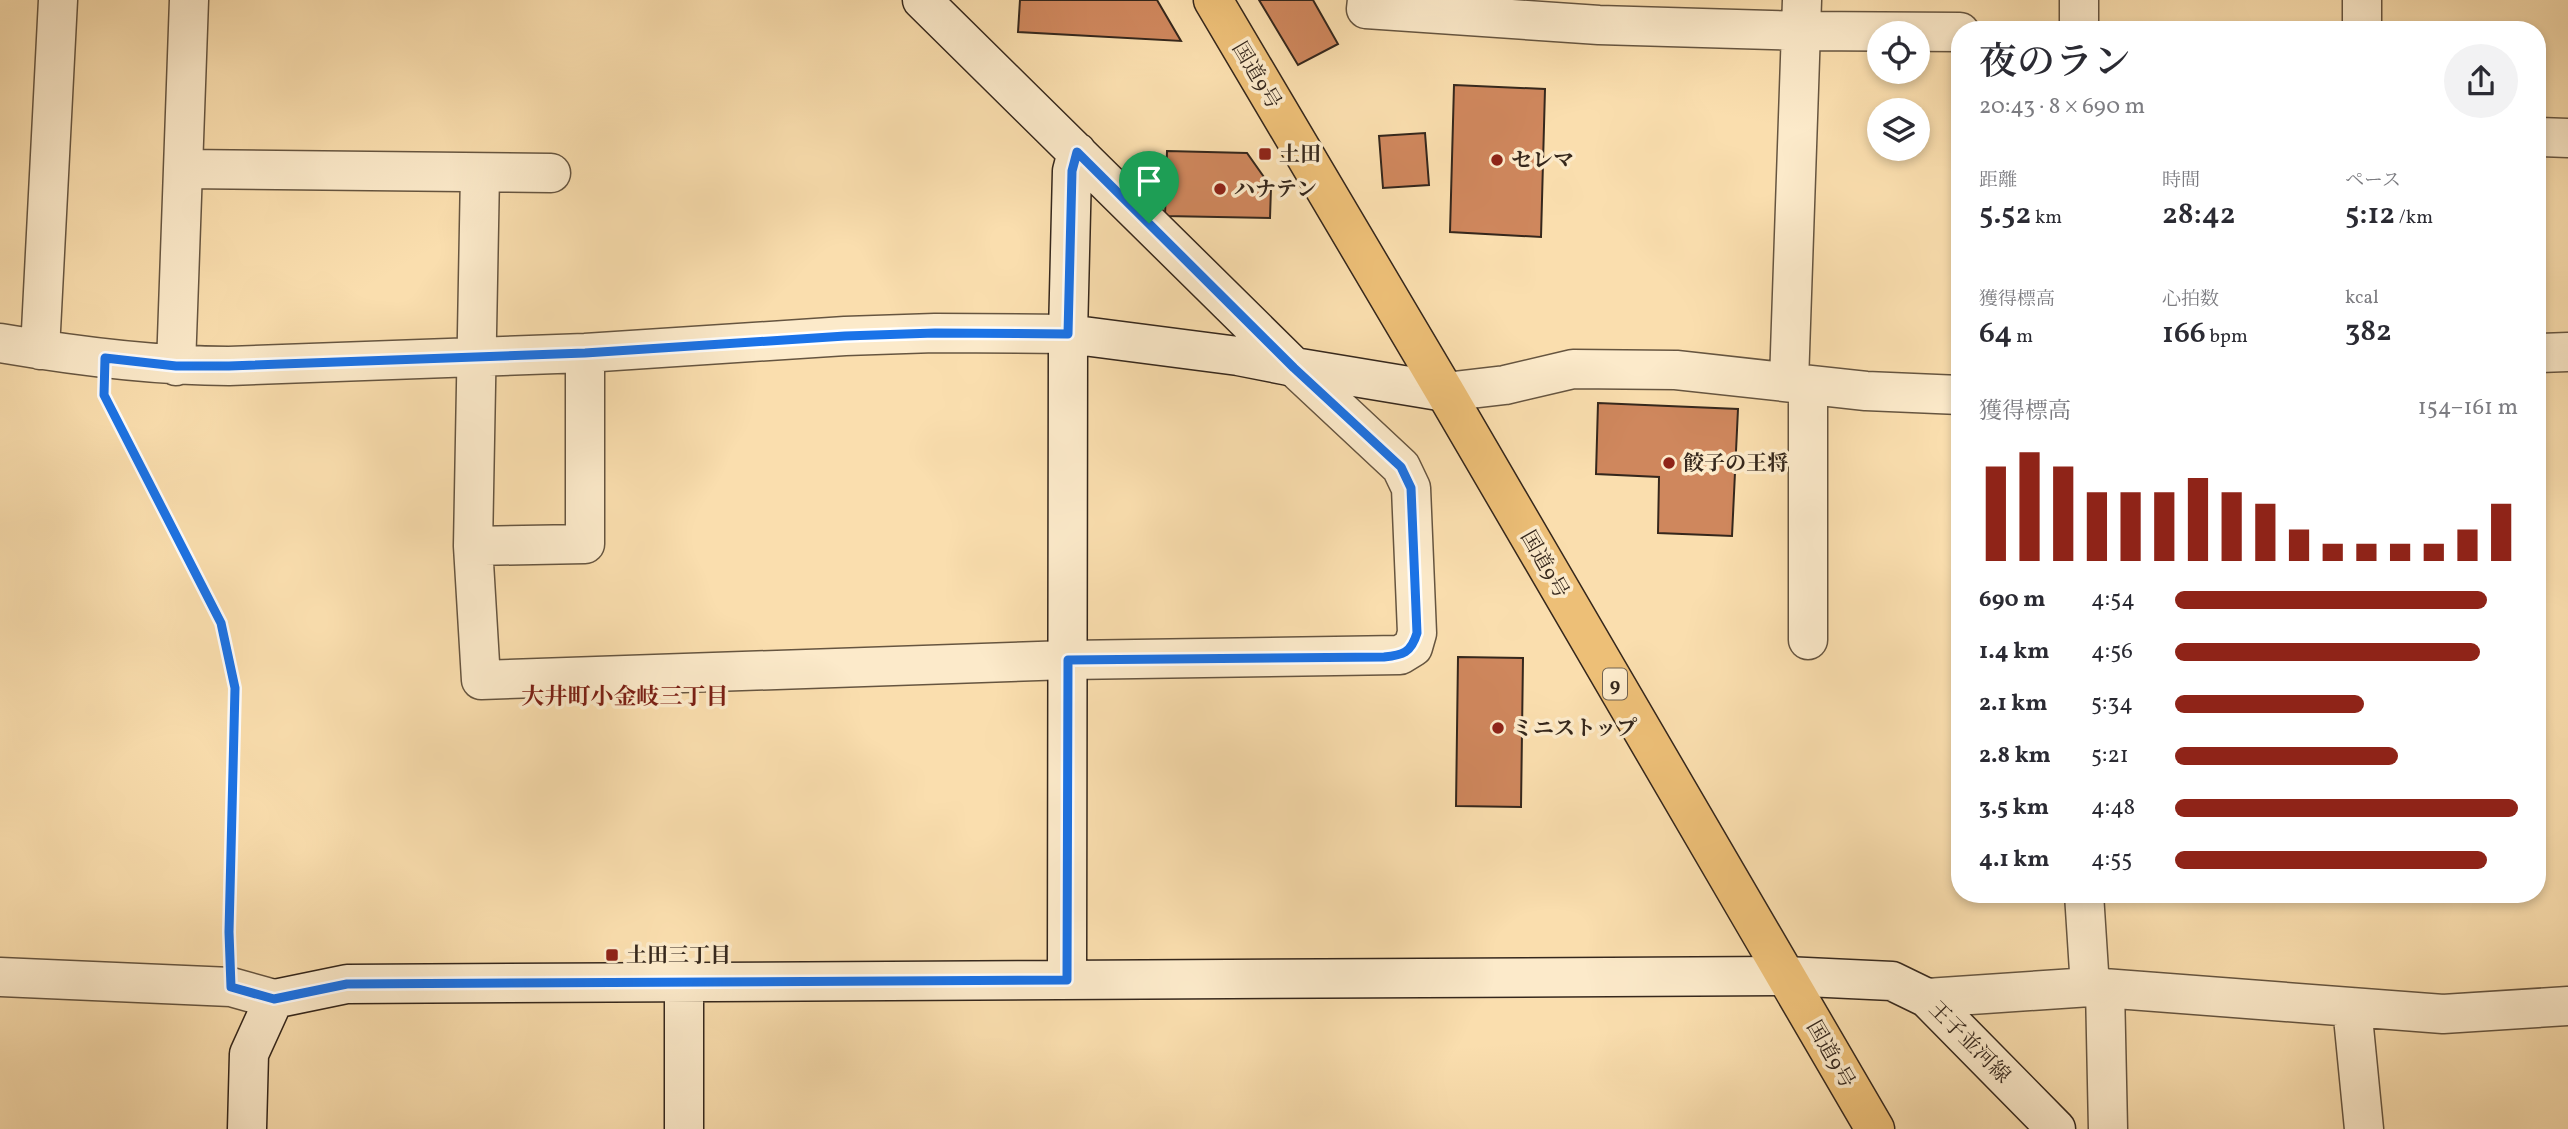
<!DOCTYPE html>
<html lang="ja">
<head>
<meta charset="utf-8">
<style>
  body { margin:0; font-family:Vollkorn,"Noto Serif JP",serif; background:#f2f2f3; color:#2b2b33; height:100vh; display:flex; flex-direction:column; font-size:26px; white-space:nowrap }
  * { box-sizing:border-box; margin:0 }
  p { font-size:23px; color:#7c7c81 }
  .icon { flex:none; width:38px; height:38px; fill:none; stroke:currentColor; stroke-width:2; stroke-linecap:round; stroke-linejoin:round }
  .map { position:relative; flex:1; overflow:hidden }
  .sheet { position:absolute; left:1951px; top:21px; width:595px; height:882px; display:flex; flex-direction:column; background:#fff; border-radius:28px; box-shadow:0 4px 10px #0003 }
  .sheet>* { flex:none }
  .controls { position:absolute; left:1867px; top:21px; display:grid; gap:14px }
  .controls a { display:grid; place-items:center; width:63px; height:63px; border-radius:50%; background:#fff; box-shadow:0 4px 10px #0003; font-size:35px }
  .pin { position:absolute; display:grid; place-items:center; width:60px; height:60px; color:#fff; margin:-72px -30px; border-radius:50% 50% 50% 0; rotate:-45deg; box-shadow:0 0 7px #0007 }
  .pin .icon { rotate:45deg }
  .round { display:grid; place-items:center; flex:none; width:74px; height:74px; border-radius:37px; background:#f2f2f3 }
  .overview { display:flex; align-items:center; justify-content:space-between; height:119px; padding:0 28px }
  h1 { font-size:38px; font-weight:600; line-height:52px }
  .stats { display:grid; grid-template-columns:repeat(3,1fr); gap:10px; height:119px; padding:7px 28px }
  .stats div { display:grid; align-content:center }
  .stats b { font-size:30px; font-weight:600 }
  .stats small { font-size:19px; font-weight:400 }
  .stats p { font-size:19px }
  .chart { height:196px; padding:14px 28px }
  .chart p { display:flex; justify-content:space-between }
  .chart svg { width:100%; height:126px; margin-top:7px; stroke:#8f2418; stroke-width:6 }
  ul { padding:0 28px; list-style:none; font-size:23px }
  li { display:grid; grid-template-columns:112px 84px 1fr; align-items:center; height:52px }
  li i { height:18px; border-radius:9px; background:#8f2418 }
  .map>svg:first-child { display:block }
  .building { fill:#cf875d; stroke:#35271c; stroke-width:2 }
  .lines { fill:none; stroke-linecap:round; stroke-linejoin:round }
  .street-casing { stroke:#665540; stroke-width:41 }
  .secondary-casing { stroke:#35271c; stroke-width:41 }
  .highway-casing { stroke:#35271c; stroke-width:41 }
  .path { stroke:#35271c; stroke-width:4.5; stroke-dasharray:5 3.5; stroke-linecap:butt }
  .street { stroke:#fceaca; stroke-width:38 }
  .secondary { stroke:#fceaca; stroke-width:38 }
  .highway { stroke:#edbf77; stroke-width:38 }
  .route-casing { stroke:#fff; stroke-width:14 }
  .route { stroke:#1a73e8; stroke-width:9 }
  .poi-dot { fill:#8f2418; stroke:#fceaca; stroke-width:2.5 }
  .labels { text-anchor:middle; stroke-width:7; stroke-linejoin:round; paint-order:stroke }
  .shield { fill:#fceaca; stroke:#716250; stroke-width:2 }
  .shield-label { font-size:19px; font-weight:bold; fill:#35271c }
  .street-label { font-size:21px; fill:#35271c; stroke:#fceaca }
  .poi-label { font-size:21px; font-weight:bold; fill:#35271c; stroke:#fceaca; text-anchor:start }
  .neighbourhood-label { font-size:23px; font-weight:bold; fill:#7a1f14; stroke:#fceaca }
</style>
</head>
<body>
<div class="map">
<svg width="2568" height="1129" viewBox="0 0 2568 1129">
  <rect width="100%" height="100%" fill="#fadeae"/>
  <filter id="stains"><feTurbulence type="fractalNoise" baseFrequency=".00286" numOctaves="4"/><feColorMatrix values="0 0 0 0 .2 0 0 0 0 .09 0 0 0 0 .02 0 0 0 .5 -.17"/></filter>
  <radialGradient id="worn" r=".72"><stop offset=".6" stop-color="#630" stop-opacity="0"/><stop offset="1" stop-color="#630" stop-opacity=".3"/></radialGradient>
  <path class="building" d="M1020,0H1157L1181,41L1018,32Z
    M1259,0H1313L1338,44L1298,65Z
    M1454,85L1545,89L1541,237L1450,232Z
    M1425,133L1429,185L1383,188L1379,136Z
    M1167,151L1247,153L1271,187L1270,218L1165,216Z
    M1598,403L1738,409L1732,536L1658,533L1659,477L1596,474Z
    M1458,657L1523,658L1521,807L1456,806Z"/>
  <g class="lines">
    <defs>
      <path id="street" d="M1367,0L1366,9L1599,25L1802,31L1960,32
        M2079,0V30
        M2362,30V0
        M2538,137L2568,138
        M184,169L551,173
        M480,173L473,546L481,680L1068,660L1400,655L1413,647L1417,633L1411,488L1401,467L1294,367
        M0,343C76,356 153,366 229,366L585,353L845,336L935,333L1068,334
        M40,350L58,0
        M2538,353L2568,352
        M176,366L189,0
        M1789,382L1802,0
        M1445,392L1505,385L1573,369L1676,370L1866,391L1960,395
        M473,546L585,544V353
        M1808,640V385
        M2084,894L2090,987
        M0,977L231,987L274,999
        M2105,988L2108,1129
        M1927,998L2090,987L2443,1014L2568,1006
        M2352,1007L2364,1129"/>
      <path id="secondary" d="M922,0L1294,367
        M1068,334L1238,356L1294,367L1445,392
        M1067,980L1068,334L1072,171L1077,152
        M684,983V1129
        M247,1129L249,1054L274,999L347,984L1785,976L1892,981L1927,998L2056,1129"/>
      <path id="highway" d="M1213,0L1445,392L1875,1129"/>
    </defs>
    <use href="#street" class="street-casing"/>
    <use href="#secondary" class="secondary-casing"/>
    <use href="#highway" class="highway-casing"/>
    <path class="path" d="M105,397L221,623L235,688L230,950"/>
    <use href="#street" class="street"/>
    <use href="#secondary" class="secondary"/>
    <use href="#highway" class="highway"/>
  </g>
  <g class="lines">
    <defs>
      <path id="route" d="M1077,152L1294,368L1401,467L1411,488L1417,633C1411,653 1403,655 1384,657L1068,660L1067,980L347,984L274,999L231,987L229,932L235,688L221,623L104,395L105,358L176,366H229L585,353L845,336L935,333L1068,334L1072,171Z"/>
    </defs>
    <use href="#route" class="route-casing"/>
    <use href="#route" class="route"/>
  </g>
  <g class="poi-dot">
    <rect x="1258" y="147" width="14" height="14" rx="3.5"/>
    <circle cx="1497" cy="160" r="7"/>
    <circle cx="1220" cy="189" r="7"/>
    <circle cx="1669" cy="463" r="7"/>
    <circle cx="1498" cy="728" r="7"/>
    <rect x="605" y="948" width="14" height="14" rx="3.5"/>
  </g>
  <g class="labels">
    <rect class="shield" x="1603" y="668.5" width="24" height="31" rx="5"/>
    <g class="shield-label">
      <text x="1615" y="691">9</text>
    </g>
    <g class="street-label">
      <text transform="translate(1257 75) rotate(59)" y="7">国道9号</text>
      <text transform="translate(1545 564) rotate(60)" y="7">国道9号</text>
      <text transform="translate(1970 1042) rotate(45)" y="7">王子並河線</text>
      <text transform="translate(1831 1054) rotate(60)" y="7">国道9号</text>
    </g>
    <g class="poi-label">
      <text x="1279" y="161">土田</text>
      <text x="1511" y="167">セレマ</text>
      <text x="1234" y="196">ハナテン</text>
      <text x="1683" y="470">餃子の王将</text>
      <text x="1512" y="735">ミニストップ</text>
      <text x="626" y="962">土田三丁目</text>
    </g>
    <g class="neighbourhood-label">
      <text x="625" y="704">大井町小金岐三丁目</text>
    </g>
  </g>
  <rect width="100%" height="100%" filter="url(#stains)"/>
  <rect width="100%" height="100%" fill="url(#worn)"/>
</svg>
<div class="controls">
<a><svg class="icon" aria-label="locate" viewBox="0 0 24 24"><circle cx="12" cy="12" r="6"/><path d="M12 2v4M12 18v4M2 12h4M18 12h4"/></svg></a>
<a><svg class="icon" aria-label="layers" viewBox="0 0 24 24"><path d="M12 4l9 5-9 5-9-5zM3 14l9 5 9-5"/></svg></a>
</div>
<div class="pin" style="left:1149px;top:223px;background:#1e9e55"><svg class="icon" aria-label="arrive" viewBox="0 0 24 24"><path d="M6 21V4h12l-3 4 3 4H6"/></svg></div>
<section class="sheet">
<div class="overview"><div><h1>夜のラン</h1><p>20:43 · 8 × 690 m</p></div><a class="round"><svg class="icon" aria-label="share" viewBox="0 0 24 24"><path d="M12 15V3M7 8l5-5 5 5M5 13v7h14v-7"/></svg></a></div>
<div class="stats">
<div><p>距離</p><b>5.52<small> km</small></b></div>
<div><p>時間</p><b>28:42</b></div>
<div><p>ペース</p><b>5:12<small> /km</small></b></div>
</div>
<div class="stats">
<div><p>獲得標高</p><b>64<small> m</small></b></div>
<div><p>心拍数</p><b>166<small> bpm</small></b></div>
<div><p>kcal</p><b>382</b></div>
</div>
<div class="chart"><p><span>獲得標高</span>154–161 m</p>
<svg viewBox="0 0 160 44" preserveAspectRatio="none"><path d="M5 44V11M15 44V6M25 44V11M35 44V20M45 44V20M55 44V20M65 44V15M75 44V20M85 44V24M95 44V33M105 44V38M115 44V38M125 44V38M135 44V38M145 44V33M155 44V24"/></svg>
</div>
<ul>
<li><b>690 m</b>4:54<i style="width:91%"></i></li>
<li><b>1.4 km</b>4:56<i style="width:89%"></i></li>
<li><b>2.1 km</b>5:34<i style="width:55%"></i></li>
<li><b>2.8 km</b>5:21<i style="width:65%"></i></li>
<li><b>3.5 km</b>4:48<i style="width:100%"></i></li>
<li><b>4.1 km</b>4:55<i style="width:91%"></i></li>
</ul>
</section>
</div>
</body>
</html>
